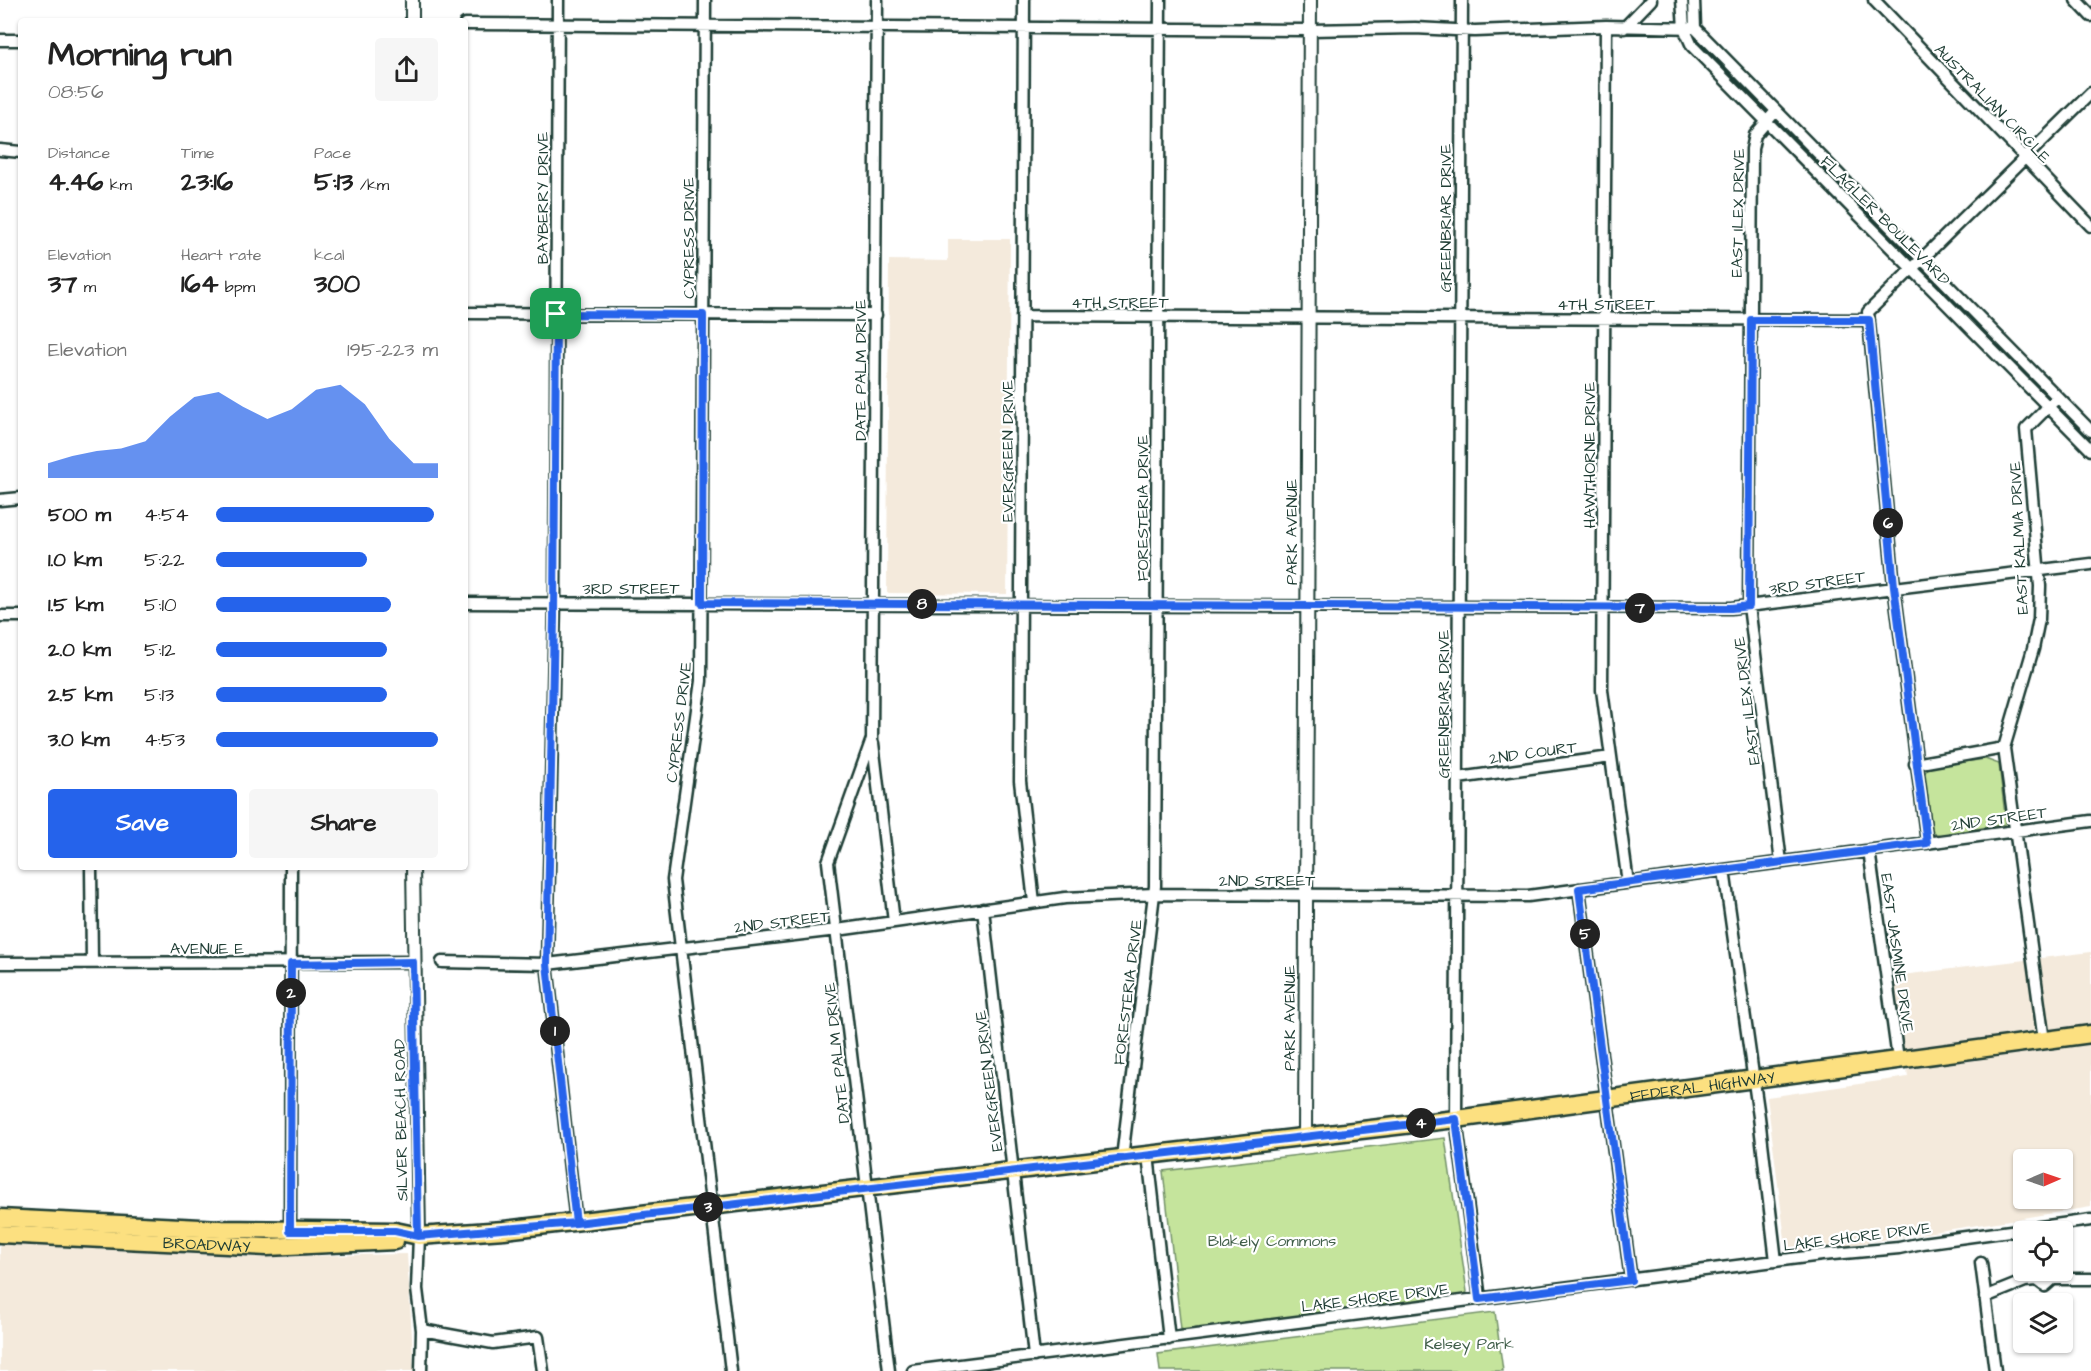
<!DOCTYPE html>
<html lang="en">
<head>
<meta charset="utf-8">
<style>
  body { margin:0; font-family:"Architects Daughter",sans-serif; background:#f6f6f6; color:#222; height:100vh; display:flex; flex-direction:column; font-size:22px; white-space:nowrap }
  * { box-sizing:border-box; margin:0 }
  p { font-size:20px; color:#767676 }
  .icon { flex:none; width:33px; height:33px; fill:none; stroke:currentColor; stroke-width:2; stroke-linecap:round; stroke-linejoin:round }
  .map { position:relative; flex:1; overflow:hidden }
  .sheet { position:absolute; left:18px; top:18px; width:450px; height:852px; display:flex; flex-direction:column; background:#fff; border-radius:6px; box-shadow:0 2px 4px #0004 }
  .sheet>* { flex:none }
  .needle { width:39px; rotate:88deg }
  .fabs { position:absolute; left:2013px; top:1149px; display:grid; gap:12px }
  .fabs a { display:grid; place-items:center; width:60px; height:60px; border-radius:6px; background:#fff; box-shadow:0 2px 4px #0004; font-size:30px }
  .pin { position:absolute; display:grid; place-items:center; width:51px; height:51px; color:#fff; margin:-26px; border-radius:12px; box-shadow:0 3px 9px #0006 }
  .km { position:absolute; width:30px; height:30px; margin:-15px; border-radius:50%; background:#222; color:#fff; font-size:16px; line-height:30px; text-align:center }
  .round { display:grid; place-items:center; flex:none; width:63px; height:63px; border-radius:6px; background:#f6f6f6 }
  .head { display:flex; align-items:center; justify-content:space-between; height:102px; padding:0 30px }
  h1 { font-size:33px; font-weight:700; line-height:45px }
  .figures { display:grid; grid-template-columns:repeat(3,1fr); gap:9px; height:102px; padding:6px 30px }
  .figures div { display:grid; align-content:center }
  .figures b { font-size:26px; font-weight:700 }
  .figures small { font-size:16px; font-weight:400 }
  .figures p { font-size:16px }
  .chart { height:168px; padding:12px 30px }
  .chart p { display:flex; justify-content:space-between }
  .chart svg { width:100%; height:108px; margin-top:6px; fill:#2563eb; opacity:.7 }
  .cta { display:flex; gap:12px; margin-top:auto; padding:12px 30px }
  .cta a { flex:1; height:69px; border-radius:6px; background:#2563eb; color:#fff; font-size:24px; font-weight:700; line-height:69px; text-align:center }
  .cta a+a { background:#f6f6f6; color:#222 }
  ul { padding:0 30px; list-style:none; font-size:20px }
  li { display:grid; grid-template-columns:96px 72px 1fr; align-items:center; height:45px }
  li i { height:15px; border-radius:8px; background:#2563eb }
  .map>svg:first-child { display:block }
  .built { fill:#f4eadc; fill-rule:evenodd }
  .green { fill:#c5e49c; stroke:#729068; stroke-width:1.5 }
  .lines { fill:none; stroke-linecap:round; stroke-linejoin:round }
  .minor-casing { stroke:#1f3d34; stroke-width:15 }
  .tertiary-casing { stroke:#1f3d34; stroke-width:16 }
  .primary-casing { stroke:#1f3d34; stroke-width:21 }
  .minor { stroke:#fff; stroke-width:10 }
  .tertiary { stroke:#fff; stroke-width:12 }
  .primary { stroke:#fce080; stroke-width:16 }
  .route-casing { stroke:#fff; stroke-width:12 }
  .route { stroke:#2563eb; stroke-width:8 }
  .labels { text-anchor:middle; stroke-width:4.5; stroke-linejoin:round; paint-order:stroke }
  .street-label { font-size:16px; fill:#1f3d34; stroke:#fff }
  .park-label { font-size:16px; fill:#405e49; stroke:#fff }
</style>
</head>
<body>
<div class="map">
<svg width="2091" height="1371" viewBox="0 0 2091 1371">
  <rect width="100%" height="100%" fill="#fff"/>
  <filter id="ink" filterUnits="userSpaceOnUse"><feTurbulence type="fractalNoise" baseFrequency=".0167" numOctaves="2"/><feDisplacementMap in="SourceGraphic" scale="12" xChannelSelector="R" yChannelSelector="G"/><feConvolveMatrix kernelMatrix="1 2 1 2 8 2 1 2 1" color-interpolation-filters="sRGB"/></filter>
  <g filter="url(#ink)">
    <path class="built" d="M948,239H1010L1007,594L887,593L889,260L948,261Z
      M2091,952V1207L1787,1255L1767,1097L1908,1077L1894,976ZM2024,1160H2062V1198H2024Z
      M0,1244L255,1257L407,1254L414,1371H0Z"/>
    <path class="green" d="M1985,759L1999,764L2006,824L1940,835L1933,833L1923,775L1929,767Z
      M1445,1138L1467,1292L1461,1297L1187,1331L1181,1329L1163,1171Z
      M1495,1312L1503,1371H1160L1158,1354Z"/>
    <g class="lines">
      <defs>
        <path id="minor" d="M558,0L555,603L547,964L576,1223
          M705,0L701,681L673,880L731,1371
          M877,0L872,739L828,862L889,1371
          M1024,0L1020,781L1034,902
          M1462,0L1456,1119L1480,1299
          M1682,0L1684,28L1692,46L2091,450
          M1694,0L1695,28L2091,431
          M1874,0L2091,226
          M2076,0L2091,16
          M465,24L1310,30L1415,28L1475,31L1606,26L1695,28
          M1606,26L1602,690L1628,883
          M1624,28L1651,0
          M0,40H21
          M1776,111L1755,135L1752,149L1749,606L1781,862
          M0,150L21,152
          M465,313L876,315
          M1022,316L1869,320
          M0,500L21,498
          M465,603L1731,608L2091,564
          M0,616H21
          M873,743L894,922
          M1915,764L2004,748
          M1458,778L1611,757
          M1927,843L1894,586L1868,312L2091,93
          M1869,850L1898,1059
          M91,867L92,963
          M1724,870L1759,1117L1776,1261
          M1579,889L1631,1280
          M983,909L1034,1356
          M442,962L547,964L837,930L1065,898L1154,894L1528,896L2091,821
          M0,963L413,962
          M2044,1041L2004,748L2033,649L2039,619L2040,586L2026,429L2057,398
          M1148,1155L1169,1339
          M1122,1158L1155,886L1160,0
          M290,1231L291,867
          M419,1236L417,1289L422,1330L421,1371
          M1981,1263L1995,1371
          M2043,1270L2038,1274L2037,1280L2045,1286L2053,1279L2047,1270
          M2053,1279H2091
          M1985,1297L2025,1281L2037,1280
          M422,1330L493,1343L538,1337L543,1371
          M913,1371L1822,1255L1899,1248L1922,1243L2091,1220"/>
        <path id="tertiary" d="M412,0V21
          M413,867L419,1236
          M1305,1137L1310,0"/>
        <g id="primary">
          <path id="s1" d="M0,1218L221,1229L395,1231L419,1236L504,1230L1456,1119L2091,1034"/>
          <path id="s2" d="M0,1234L267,1247L395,1241"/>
        </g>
      </defs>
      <use href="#minor" class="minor-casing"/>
      <use href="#tertiary" class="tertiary-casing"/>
      <use href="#primary" class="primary-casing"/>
      <use href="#minor" class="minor"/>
      <use href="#tertiary" class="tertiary"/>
      <use href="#primary" class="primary"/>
    </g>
  </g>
  <g class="lines" filter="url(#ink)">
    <defs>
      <path id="route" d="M556,314L554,617L547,964L576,1223L418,1236L395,1231H290L291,964L413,962L418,1236L576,1223L1456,1119L1479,1299L1631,1280L1579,889L1927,843L1894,586L1869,320H1751L1749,606L1731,608L702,603L703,315L556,314"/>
    </defs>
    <use href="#route" class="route-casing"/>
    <use href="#route" class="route"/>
  </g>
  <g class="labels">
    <g class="street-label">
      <text transform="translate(1993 103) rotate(46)" y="6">AUSTRALIAN CIRCLE</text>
      <text transform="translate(542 198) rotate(-90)" y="6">BAYBERRY DRIVE</text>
      <text transform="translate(1737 213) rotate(-89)" y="6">EAST ILEX DRIVE</text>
      <text transform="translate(1445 218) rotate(-90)" y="6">GREENBRIAR DRIVE</text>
      <text transform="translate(1886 220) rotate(45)" y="6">FLAGLER BOULEVARD</text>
      <text transform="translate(688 238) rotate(-90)" y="6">CYPRESS DRIVE</text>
      <text x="1120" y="308">4TH STREET</text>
      <text x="1606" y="310">4TH STREET</text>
      <text transform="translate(860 370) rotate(-90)" y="6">DATE PALM DRIVE</text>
      <text transform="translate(1007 451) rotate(-90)" y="6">EVERGREEN DRIVE</text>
      <text transform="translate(1589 455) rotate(-90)" y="6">HAWTHORNE DRIVE</text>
      <text transform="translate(1142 508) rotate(-90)" y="6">FORESTERIA DRIVE</text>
      <text transform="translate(1291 532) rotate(-90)" y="6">PARK AVENUE</text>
      <text transform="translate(2018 538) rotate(-93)" y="6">EAST KALMIA DRIVE</text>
      <text transform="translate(1817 582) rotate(-8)" y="6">3RD STREET</text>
      <text x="631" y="594">3RD STREET</text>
      <text transform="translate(1746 701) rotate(-97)" y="6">EAST ILEX DRIVE</text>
      <text transform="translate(1443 704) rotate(-90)" y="6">GREENBRIAR DRIVE</text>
      <text transform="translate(678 722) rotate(-83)" y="6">CYPRESS DRIVE</text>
      <text transform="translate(1533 752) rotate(-8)" y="6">2ND COURT</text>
      <text transform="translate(1999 818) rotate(-8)" y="6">2ND STREET</text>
      <text x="1267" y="886">2ND STREET</text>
      <text transform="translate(782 921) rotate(-7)" y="6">2ND STREET</text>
      <text x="207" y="954">AVENUE E</text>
      <text transform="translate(1898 953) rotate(82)" y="6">EAST JASMINE DRIVE</text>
      <text transform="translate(1127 992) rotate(-83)" y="6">FORESTERIA DRIVE</text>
      <text transform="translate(1289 1018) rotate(-90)" y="6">PARK AVENUE</text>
      <text transform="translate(836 1053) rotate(-96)" y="6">DATE PALM DRIVE</text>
      <text transform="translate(988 1081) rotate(-97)" y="6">EVERGREEN DRIVE</text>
      <text dy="6" stroke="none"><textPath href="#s1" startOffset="1712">FEDERAL HIGHWAY</textPath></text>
      <text transform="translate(400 1120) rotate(-91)" y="6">SILVER BEACH ROAD</text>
      <text transform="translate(1857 1236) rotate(-7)" y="6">LAKE SHORE DRIVE</text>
      <text dy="6" stroke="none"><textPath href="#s2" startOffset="207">BROADWAY</textPath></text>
      <text transform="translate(1375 1297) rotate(-7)" y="6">LAKE SHORE DRIVE</text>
    </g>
    <g class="park-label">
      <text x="1272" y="1246">Blakely Commons</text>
      <text x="1469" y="1349">Kelsey Park</text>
    </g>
  </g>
</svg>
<div class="fabs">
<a><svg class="needle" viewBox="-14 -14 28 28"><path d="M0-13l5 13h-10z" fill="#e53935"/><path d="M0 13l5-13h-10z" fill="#767676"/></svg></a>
<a><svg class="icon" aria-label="locate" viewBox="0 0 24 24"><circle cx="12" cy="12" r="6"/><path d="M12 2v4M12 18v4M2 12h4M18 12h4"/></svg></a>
<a><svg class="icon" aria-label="layers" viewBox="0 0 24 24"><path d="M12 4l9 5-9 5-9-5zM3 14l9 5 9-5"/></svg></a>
</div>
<div class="pin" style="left:556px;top:314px;background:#1e9e55"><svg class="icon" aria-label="arrive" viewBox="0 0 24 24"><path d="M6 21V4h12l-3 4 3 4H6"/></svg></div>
<b class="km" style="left:555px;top:1031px">1</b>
<b class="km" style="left:291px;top:993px">2</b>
<b class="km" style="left:708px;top:1207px">3</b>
<b class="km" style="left:1421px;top:1123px">4</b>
<b class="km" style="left:1585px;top:934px">5</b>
<b class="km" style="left:1888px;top:523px">6</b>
<b class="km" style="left:1640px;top:608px">7</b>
<b class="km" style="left:922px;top:604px">8</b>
<section class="sheet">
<div class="head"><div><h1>Morning run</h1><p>08:56</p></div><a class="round"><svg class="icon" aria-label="share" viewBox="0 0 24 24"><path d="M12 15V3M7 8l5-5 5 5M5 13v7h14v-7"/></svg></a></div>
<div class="figures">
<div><p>Distance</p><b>4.46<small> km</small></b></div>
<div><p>Time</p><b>23:16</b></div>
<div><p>Pace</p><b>5:13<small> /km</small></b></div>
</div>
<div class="figures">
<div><p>Elevation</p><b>37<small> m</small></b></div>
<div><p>Heart rate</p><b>164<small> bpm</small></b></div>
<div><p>kcal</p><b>300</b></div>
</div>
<div class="chart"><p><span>Elevation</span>195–223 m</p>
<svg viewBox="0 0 160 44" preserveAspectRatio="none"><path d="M0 44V38L10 35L20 33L30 32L40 29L50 19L60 11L70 9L80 15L90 20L100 16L110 8L120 6L130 14L140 28L150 38L160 38V44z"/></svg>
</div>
<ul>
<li><b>500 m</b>4:54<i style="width:98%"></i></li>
<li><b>1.0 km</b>5:22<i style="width:68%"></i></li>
<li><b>1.5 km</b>5:10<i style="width:79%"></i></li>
<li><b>2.0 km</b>5:12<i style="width:77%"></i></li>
<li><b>2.5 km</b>5:13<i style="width:77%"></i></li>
<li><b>3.0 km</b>4:53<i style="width:100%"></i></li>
</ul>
<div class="cta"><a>Save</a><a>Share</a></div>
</section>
</div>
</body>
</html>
